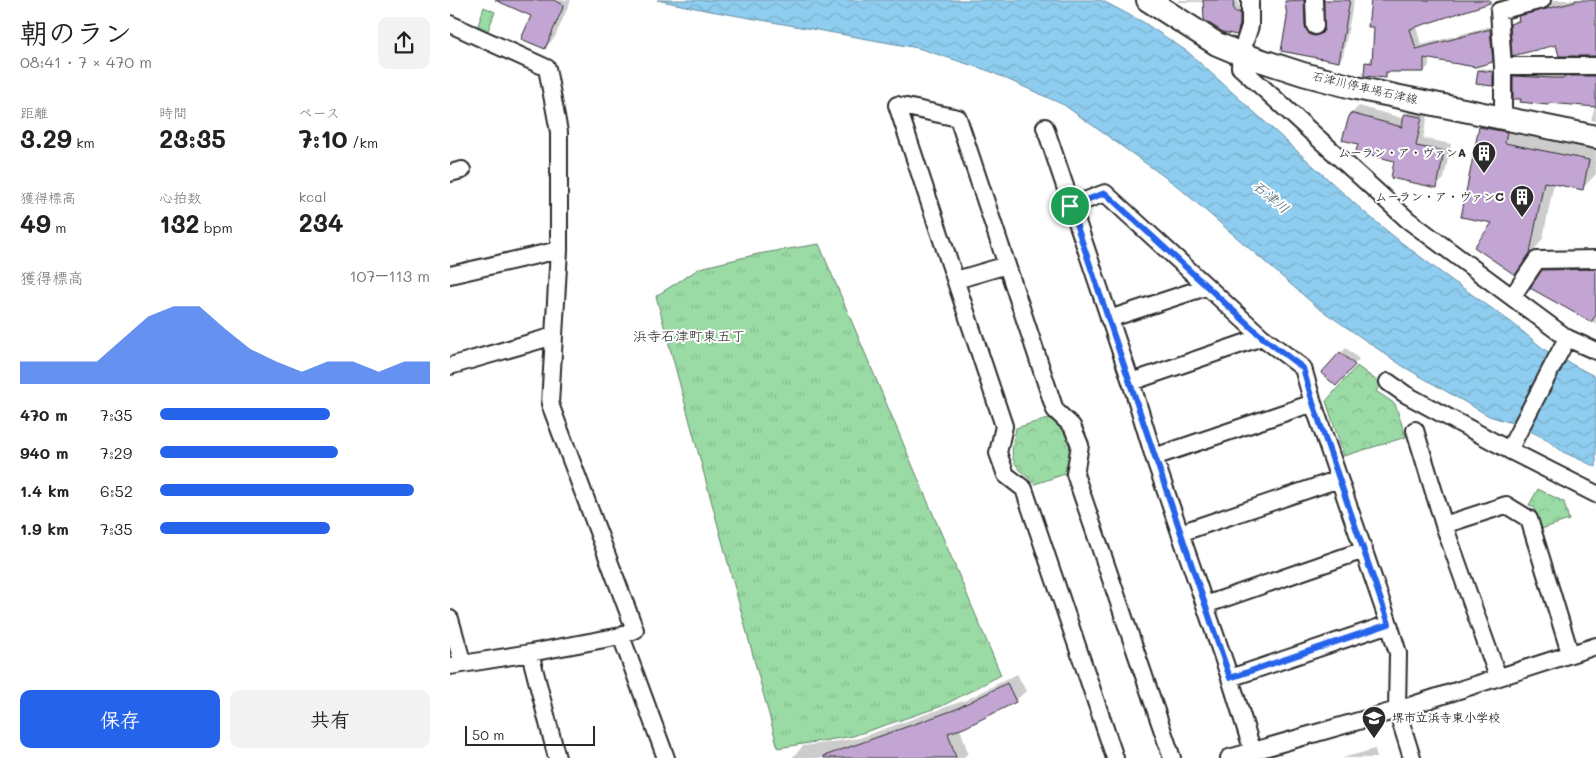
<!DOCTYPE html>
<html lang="ja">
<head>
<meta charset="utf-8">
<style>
  body { margin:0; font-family:Mali,"Klee One",sans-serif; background:#f2f2f2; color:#222; height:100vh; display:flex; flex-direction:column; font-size:19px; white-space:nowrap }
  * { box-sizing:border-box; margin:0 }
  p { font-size:16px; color:#767676 }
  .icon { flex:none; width:28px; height:28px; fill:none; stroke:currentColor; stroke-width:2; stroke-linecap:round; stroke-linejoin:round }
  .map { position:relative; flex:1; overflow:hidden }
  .sheet { display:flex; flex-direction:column; background:#fff; width:450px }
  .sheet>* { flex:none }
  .scale { position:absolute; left:15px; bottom:12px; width:130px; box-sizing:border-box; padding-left:5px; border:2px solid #2b2b2b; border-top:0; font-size:14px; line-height:18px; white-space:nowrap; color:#2b2b2b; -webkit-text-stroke:4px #fff; paint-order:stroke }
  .pin { position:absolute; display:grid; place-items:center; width:42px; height:42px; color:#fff; margin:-21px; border:2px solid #fff; border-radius:50%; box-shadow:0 1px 5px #0007 }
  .round { display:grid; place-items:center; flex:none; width:52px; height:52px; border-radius:10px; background:#f2f2f2 }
  .summary { display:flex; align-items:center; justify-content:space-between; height:85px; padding:0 20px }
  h1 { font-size:28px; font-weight:800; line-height:38px }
  .figures { display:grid; grid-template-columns:repeat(3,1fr); gap:8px; height:85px; padding:5px 20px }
  .figures div { display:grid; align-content:center }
  .figures b { font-size:25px; font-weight:800 }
  .figures small { font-size:14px; font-weight:400 }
  .figures p { font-size:14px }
  .chart { height:140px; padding:10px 20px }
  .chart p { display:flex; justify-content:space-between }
  .chart svg { width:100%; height:90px; margin-top:5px; fill:#2563eb; opacity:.7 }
  .action { display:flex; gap:10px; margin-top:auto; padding:10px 20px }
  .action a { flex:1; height:58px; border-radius:10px; background:#2563eb; color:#fff; font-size:20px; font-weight:800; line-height:58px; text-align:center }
  .action a+a { background:#f2f2f2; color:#222 }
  ul { padding:0 20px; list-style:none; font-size:16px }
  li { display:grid; grid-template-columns:80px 60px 1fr; align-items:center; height:38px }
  li i { height:12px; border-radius:6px; background:#2563eb }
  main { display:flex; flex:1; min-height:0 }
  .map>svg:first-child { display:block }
  .grass { fill:url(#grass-tufts); stroke:#628268 }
  .park { fill:url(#park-crowns); stroke:#628268 }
  .water { fill:url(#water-waves); stroke:#668ca1 }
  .shadow { fill:#0003 }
  .building { fill:#c2a5d2; stroke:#2b2b2b }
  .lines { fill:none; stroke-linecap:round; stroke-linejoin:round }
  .minor-casing { stroke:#2b2b2b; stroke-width:20 }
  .secondary-casing { stroke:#2b2b2b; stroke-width:26 }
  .minor { stroke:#fff; stroke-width:16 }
  .secondary { stroke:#fff; stroke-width:22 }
  .route-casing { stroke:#fff; stroke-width:10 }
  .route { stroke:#2563eb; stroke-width:6 }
  .labels { text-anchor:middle; stroke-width:4; stroke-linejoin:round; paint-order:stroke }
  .street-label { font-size:12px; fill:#2b2b2b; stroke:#fff }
  .poi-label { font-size:12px; font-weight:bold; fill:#2b2b2b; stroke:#fff; text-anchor:end }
  .water-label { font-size:14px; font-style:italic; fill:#495c66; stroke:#fff }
  .neighbourhood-label { font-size:14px; fill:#2b2b2b; stroke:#fff }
</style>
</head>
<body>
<main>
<section class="sheet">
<div class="summary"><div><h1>朝のラン</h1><p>08:41 · 7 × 470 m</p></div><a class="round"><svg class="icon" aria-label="share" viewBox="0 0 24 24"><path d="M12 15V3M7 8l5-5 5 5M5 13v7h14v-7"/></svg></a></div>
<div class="figures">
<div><p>距離</p><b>3.29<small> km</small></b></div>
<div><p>時間</p><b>23:35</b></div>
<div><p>ペース</p><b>7:10<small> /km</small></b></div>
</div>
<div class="figures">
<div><p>獲得標高</p><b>49<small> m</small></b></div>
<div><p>心拍数</p><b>132<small> bpm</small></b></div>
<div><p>kcal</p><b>234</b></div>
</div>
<div class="chart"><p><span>獲得標高</span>107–113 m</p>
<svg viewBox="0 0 160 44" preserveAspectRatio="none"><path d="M0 44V33L10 33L20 33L30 33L40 22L50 11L60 6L70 6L80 17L90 27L100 33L110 38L120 33L130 33L140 38L150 33L160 33V44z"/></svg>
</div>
<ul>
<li><b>470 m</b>7:35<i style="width:63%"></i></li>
<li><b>940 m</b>7:29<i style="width:66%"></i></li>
<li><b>1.4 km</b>6:52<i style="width:94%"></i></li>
<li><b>1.9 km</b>7:35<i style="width:63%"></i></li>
</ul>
<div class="action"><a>保存</a><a>共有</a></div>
</section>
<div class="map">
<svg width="1146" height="758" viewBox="0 0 1146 758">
  <defs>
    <pattern id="grass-tufts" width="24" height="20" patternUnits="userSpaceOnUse" patternTransform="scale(1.25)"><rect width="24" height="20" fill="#9adaa4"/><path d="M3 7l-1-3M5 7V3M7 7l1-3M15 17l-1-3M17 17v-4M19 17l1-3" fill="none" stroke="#85bb8d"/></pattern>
    <pattern id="park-crowns" width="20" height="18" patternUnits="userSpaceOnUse" patternTransform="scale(1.25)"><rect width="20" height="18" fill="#9adaa4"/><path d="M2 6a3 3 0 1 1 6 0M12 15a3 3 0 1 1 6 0" fill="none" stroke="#85bb8d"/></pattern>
    <pattern id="water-waves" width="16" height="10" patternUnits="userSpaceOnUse" patternTransform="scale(1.25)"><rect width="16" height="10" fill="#8ecdef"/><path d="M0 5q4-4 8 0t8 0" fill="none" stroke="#7bb0cd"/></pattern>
  </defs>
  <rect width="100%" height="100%" fill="#fff"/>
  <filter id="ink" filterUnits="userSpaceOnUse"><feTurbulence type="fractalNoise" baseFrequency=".02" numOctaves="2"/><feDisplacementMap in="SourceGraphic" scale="10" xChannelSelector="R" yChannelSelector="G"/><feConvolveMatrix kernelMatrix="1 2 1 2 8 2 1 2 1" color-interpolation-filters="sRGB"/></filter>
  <g filter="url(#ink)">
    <path class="grass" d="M369,244L551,675L492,706L403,736L328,748L206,296L250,268L308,254Z"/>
    <path class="park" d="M34,7L45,12L37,33L27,29Z
      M907,366L931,384L926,391L945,404L956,437L894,456L876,401Z
      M599,418C624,440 622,442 615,474L585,484C560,461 559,461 566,428Z
      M1088,489L1114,502L1119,520L1091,529L1084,507L1079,505Z"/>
    <path class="water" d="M207,0H651L693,22L738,52L913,211L947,239L993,274L1061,322L1095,350L1146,377V467L1113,452L1096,439L1068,425L1039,416L954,367L867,307L726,185L614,105L539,71L468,48L255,10Z"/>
    <path class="shadow" d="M48,0H121L105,37L95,48L83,15Z
      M728,0H788L789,8H795L791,28L786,34L754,2H728Z
      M837,0H859L865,30L871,31L875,30V0H904L893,56L888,61L838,18Z
      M955,0H1044L966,26L971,45L1045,25L1047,56L1042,61L979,58V66L974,71H941L935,77L917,63L922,58H924Z
      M1102,0H1146V56L1107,43L1061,24L1065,20L1070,19L1069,17L1073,13L1100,6L1103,2Z
      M1031,68L1045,70V83L1043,85L1029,71Z
      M1068,73L1107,75L1146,74V121L1141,120L1145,106L1064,77Z
      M909,106L955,119L956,114L963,107L979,110L973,138L1001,144L994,179L986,186L945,160L909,143L901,114Z
      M1044,113L1146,146V174L1132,189L1104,183L1093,238L1078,260L1065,273L1044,222L1012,216L1030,127Z
      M1146,263V324L1124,310L1093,271L1100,264Z
      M896,348L909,359L891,380V353Z
      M567,674L576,691L565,701L510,728L518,753L513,758H342L353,746L409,738L516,700Z
      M925,749L927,758H892Z"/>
    <path class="building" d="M45,0H104L114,5L95,49L71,39L81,16Z
      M753,0H783L784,12H790V24L787,35L773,32L757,22L754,19Z
      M854,0L855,27L860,35L865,36L871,34L874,30V0H900L889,62L831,51L837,18L835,1Z
      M921,0H1040V3L960,29L966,49L1040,29L1043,62L1025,67L974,58V72H936V78L914,76L915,62L922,63L924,27H918Z
      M1125,0H1146V56H1109L1106,45L1062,56L1060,24L1069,21L1068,16L1125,2Z
      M1028,70L1043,72V86L1026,84Z
      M1063,76L1103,78H1115L1114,76H1146V107L1099,103L1098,105L1070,102L1071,99H1063Z
      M900,113L952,127L954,114L972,117L966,146L994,151L987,188L941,178L944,161L906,151L908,144L892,140Z
      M1029,127L1057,132L1055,143L1139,160L1133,190L1094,182L1080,253L1065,275L1024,247L1042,223L1011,217Z
      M1146,269V315L1141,322L1080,288L1092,270Z
      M890,352L905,365L886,386L871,373Z
      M557,683L566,702L514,728L498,733L506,758H374V756L504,710Z"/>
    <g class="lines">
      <defs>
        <path id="minor" d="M800,0V26L791,54L790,67L958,220L1117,338L1146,351
          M864,0L865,26
          M0,24L97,68L109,132V250L100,404L185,630L171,636L80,653L0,666
          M1053,66H1146
          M1053,117V66L1049,11L1092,0
          M595,127L681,382L704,457L780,678L803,752
          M0,173L12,170
          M621,206L655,193L812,337L853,368L863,403L939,624L948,653L947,710L962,758
          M0,275L109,250
          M506,280L557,265
          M1062,297L1087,260L1146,259
          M659,319L756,287
          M0,366L104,336
          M681,382L812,337
          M938,382L955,394L1059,450L1146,494
          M965,430L994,525L1048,677
          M1059,450L1117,338
          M704,457L863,403
          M994,525L1056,505L1079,519L1120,653
          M730,533L889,479
          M755,605L914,550
          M0,619L13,664
          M171,636L216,758
          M80,653L107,758
          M780,678L939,624
          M665,758L574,489L556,475L548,453L554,426L447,105L508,118L605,410L622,426L630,445L625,474L722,758
          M779,758L947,710L1146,646"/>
        <path id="secondary" d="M698,0L767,44L791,54L853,74L906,88L1146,137"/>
      </defs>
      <use href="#minor" class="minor-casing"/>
      <use href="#secondary" class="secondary-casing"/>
      <use href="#minor" class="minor"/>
      <use href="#secondary" class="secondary"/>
    </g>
  </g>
  <g class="lines" filter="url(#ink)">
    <defs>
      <path id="route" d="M655,193L812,337L853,368L863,403L939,624L780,678C726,521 674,363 620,206Z"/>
    </defs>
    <use href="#route" class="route-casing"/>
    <use href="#route" class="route"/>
  </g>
  <defs>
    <symbol id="building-pin" viewBox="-11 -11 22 30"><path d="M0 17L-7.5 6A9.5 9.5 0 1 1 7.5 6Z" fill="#2b2b2b" stroke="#fff"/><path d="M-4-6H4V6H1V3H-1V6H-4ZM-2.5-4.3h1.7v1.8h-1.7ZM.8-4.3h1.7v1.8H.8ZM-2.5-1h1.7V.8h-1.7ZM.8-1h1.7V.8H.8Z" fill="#fff"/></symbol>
    <symbol id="school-pin" viewBox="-11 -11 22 30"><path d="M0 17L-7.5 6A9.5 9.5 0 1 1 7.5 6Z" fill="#2b2b2b" stroke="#fff"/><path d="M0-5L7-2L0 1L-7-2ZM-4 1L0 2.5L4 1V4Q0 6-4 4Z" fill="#fff"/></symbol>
  </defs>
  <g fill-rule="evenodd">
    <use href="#building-pin" x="1020" y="139" width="28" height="38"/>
    <use href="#building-pin" x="1058" y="183" width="28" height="38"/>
    <use href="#school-pin" x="910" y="704" width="28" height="38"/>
  </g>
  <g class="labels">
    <g class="street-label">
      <text transform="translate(915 88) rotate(13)" y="4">石津川停車場石津線</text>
    </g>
    <g class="poi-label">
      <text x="1016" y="157">ムーラン・ア・ヴァンA</text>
      <text x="1054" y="201">ムーラン・ア・ヴァンC</text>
      <text x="942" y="722" text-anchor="start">堺市立浜寺東小学校</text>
    </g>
    <g class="water-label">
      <text transform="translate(821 197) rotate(40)" y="5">石津川</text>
    </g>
    <g class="neighbourhood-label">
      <text x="239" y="341">浜寺石津町東五丁</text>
    </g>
  </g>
</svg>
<div class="scale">50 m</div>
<div class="pin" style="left:620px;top:206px;background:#1e9e55"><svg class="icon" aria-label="arrive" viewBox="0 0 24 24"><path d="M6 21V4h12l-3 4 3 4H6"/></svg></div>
</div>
</main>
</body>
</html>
